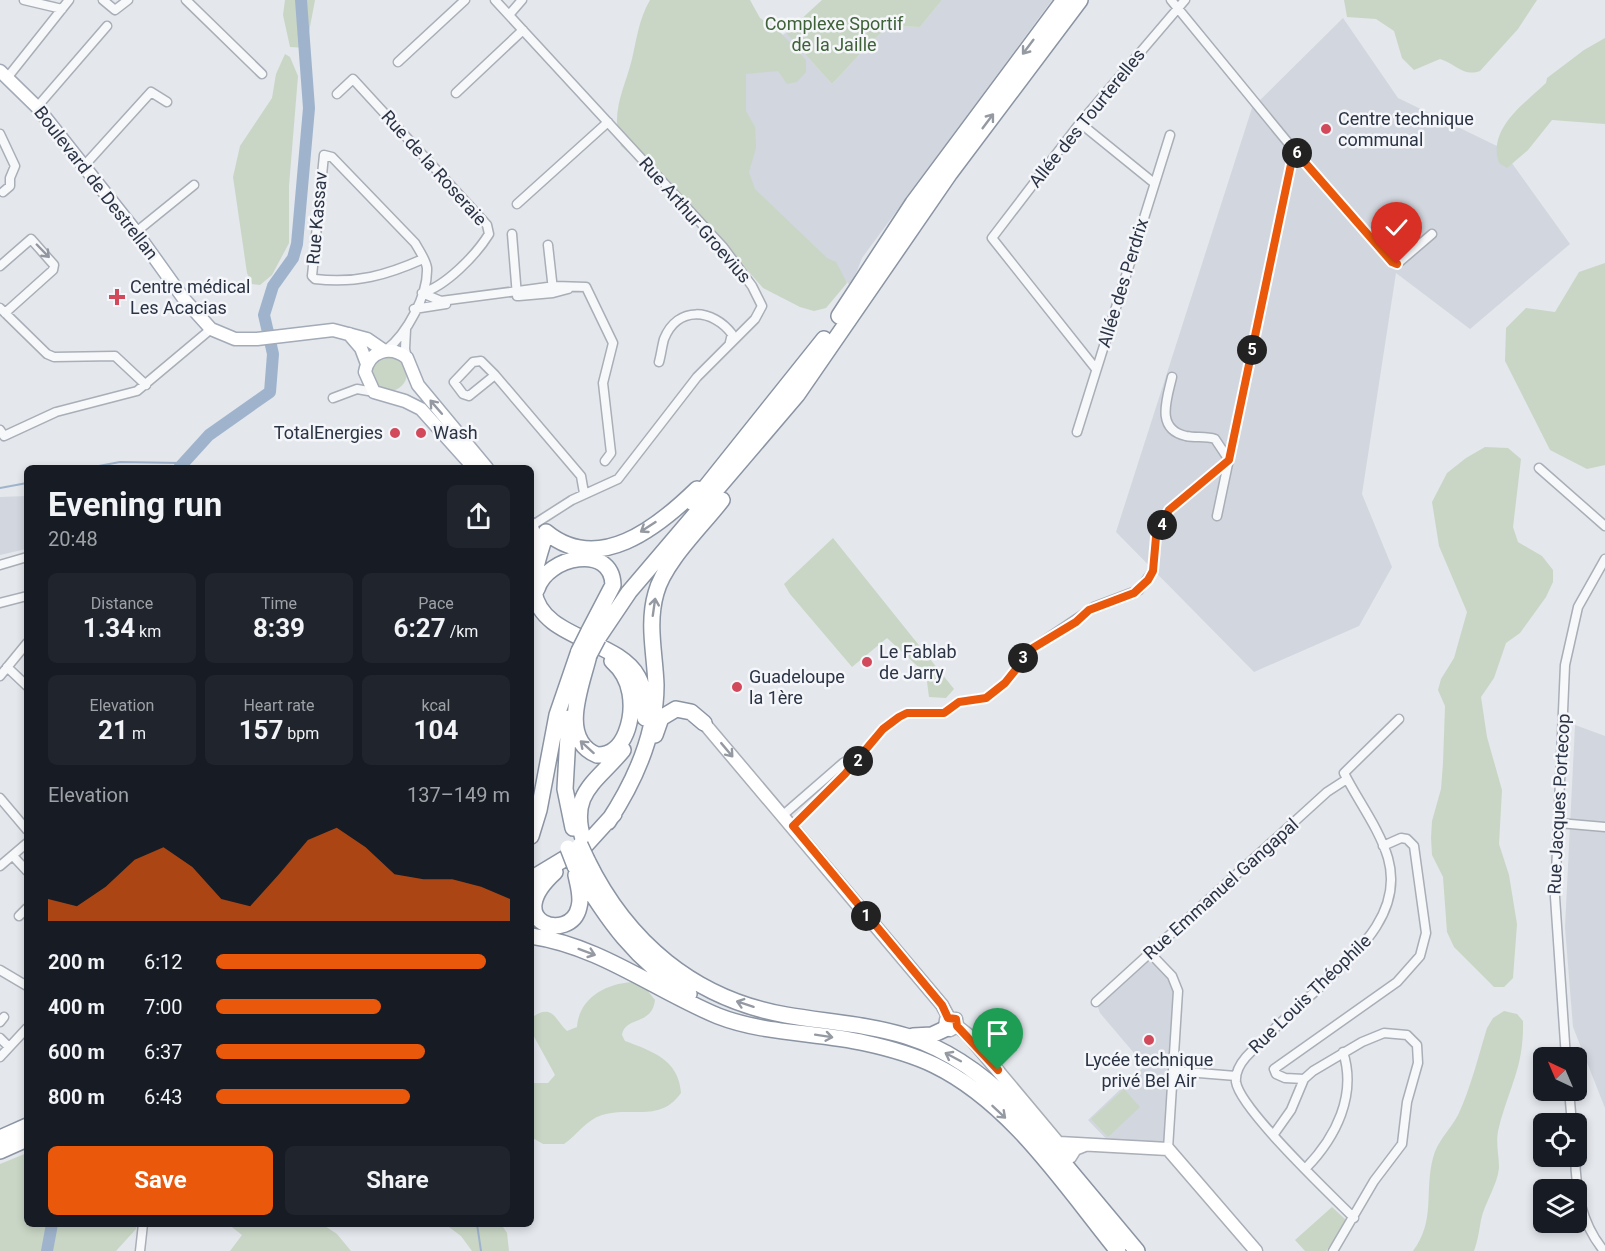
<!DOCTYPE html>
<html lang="en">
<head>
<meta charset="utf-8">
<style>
  body { margin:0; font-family:Roboto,sans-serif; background:#20242c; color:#f1f3f6; height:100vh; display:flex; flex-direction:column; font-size:22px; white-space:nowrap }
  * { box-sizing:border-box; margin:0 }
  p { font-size:20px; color:#9ea1a6 }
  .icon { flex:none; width:33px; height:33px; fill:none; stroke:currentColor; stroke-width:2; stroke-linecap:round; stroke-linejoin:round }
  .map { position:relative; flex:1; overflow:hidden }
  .details { position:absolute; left:24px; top:465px; width:510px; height:762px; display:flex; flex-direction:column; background:#171b24; border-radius:9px; box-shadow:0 3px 9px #0003 }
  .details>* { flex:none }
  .needle { width:39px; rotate:316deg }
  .tools { position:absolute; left:1533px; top:1047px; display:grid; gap:12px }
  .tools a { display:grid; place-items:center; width:54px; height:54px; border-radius:9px; background:#171b24; box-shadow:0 3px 9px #0003; font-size:30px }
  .pin { position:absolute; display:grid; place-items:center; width:51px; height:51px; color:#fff; margin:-62px -26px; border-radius:50% 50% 50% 0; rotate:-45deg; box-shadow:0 0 6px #0007 }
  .pin .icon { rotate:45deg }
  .km { position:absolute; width:30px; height:30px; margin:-15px; border-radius:50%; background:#222; color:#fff; font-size:16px; line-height:30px; text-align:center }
  .round { display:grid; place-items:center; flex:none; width:63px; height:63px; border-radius:9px; background:#20242c }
  .summary { display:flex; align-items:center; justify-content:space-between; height:102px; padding:0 24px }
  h1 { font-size:33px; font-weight:700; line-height:45px }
  .figures { display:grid; grid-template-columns:repeat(3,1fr); gap:9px; height:102px; padding:6px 24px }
  .figures div { display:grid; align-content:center; border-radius:9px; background:#20242c; text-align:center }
  .figures b { font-size:26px; font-weight:700 }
  .figures small { font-size:16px; font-weight:400 }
  .figures p { font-size:16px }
  .chart { height:168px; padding:12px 24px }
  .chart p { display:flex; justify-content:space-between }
  .chart svg { width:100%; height:108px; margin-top:6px; fill:#ea580c; opacity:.7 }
  .button { display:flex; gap:12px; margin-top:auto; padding:12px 24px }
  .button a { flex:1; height:69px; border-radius:9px; background:#ea580c; color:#fff; font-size:24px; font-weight:700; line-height:69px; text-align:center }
  .button a+a { background:#20242c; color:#f1f3f6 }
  ul { padding:0 24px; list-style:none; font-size:20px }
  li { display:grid; grid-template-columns:96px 72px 1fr; align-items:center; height:45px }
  li i { height:15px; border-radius:8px; background:#ea580c }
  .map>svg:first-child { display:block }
  .built { fill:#d2d6de }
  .green { fill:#c9d6c5 }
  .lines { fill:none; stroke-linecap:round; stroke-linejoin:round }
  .stream { stroke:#9fb4cc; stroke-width:2 }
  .river { stroke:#9fb4cc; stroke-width:12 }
  .street-casing { stroke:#a9aeb7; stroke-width:11 }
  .secondary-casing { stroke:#a9aeb7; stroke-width:15 }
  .primary-casing { stroke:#a3abb8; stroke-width:15 }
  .highway-casing { stroke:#8b94a3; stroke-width:18 }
  .street { stroke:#f7f8fa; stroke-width:8 }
  .secondary { stroke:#fff; stroke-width:12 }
  .primary { stroke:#fff; stroke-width:12 }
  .highway { stroke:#fff; stroke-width:15 }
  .highway-bridge-casing { stroke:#8b94a3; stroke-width:18; stroke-linecap:butt }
  .highway-bridge { stroke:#fff; stroke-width:15 }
  .oneway { stroke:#959aa2 }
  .oneway2 { stroke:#9196a0 }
  .route-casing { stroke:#fff; stroke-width:12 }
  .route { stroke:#ea580c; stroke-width:8 }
  .poi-dot { fill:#d1495b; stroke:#f4f6f9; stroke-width:2 }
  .labels { text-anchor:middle; stroke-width:5; stroke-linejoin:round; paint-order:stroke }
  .park-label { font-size:18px; fill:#3f6138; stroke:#f4f6f9 }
  .street-label { font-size:18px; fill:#2b3445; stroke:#f4f6f9 }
  .poi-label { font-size:18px; fill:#2b3445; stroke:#f4f6f9; text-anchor:start }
</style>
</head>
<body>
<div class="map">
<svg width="1605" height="1251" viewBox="0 0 1605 1251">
  <rect width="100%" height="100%" fill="#e4e7ec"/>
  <path class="built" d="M942,0H1052L862,258L851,286L732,173L730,65L786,33L832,84L873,40L890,26L920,27Z
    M1343,18L1398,98L1501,148L1570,244L1470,329L1396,273L1362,494L1392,567L1359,626L1254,672L1116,532L1252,108Z
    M27,496L26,549L0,555V497Z
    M1575,725L1605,736V1108L1573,1027L1565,927Z
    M1150,953L1175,981L1168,1149L1112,1145L1088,1120L1145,1066L1100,1013L1096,1002Z"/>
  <path class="green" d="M285,0H315L306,48L290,47L283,15Z
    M650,0H750L760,18L780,32L806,60V72L797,82L787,84L778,71L746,74V111L755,127L756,148L749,172L755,189L827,258L836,262L847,283L826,308L814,311L800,307L763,288L697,213L621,146C610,111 624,91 632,59C637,37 639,19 650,0Z
    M822,0H942L920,27L890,26L873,40L832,84L786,33Z
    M1344,0H1537L1518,29L1480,71C1463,77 1456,64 1440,59L1414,70L1402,58L1394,31L1376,19L1347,17Z
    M1605,38V124L1552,120L1528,150L1507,168L1499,163C1487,129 1525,103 1546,83L1547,78L1584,50Z
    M285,54L290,57L298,76L289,186V243L272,275L260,285L252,284L247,273L233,177L240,146L272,98L276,74Z
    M1605,263V465L1587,469L1550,450L1505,361L1506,328L1526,308L1555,312L1579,272Z
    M371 373a18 18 0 1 1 36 0a18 18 0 1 1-36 0Z
    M1485,447L1508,448L1521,459L1513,527L1518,542L1542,556L1553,570V582L1546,597L1520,633L1506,643L1494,678L1481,697L1487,737L1502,790L1499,844L1509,875L1517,924L1513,978L1504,987H1494L1454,947L1447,932L1443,877L1432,855L1431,838L1432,821L1441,789L1443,763L1445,706L1438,690L1441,679L1454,658L1467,612L1439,546L1432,502L1447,473L1466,458Z
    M833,538L954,689L946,698L929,697L926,674L887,638L852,667L790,594L784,584Z
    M632,982L647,990L655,1000C652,1026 625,1016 622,1035L625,1041C651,1051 679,1059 681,1093C660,1123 631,1106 602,1115C586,1120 577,1135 564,1144H543L531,1137V1083H548L555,1075L531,1031V1018C553,1002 555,1020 567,1031L577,1027C579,999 604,984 632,982Z
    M1504,1011L1517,1014L1523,1021C1524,1067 1510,1085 1499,1127C1495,1141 1499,1154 1499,1168C1497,1186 1485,1202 1481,1220C1479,1231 1478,1240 1474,1251H1413C1436,1220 1424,1192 1433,1158C1437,1141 1450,1130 1458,1115C1471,1087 1478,1057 1487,1028L1493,1018Z
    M1124,1089L1140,1107L1108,1137L1091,1119Z
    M27,1153V1224H137L136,1229L116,1251H0V1164Z
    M1332,1207L1345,1219V1226L1326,1251H1305L1295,1240Z
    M228,1224H322L337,1234L351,1251H230L242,1235Z
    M445,1224H501L507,1233L509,1251H472L461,1236Z"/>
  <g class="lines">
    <path class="stream" d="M88,468L120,462L181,463
      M0,488L27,483
      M477,1224L481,1251"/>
    <path class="river" d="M179,468L209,435L270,392L273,354L264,315L273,286L293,258L297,244L309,108L301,0
      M47,1251L52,1224"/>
    <defs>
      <path id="street" d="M24,0L62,9
        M103,0L115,10L128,0
        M186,0L262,74
        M495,0L723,247L752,286L762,306L755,319L697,377L618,479L572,500L536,523
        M1171,0L1294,150L1392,262L1397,264L1432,234
        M509,15L522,0
        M398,62L465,0
        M7,78L69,0
        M456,93L523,30
        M337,94L353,79L487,225L489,234C476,255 446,286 422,293
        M37,107L107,26
        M1080,123L1154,183
        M0,134L15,166L10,178V186L3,192
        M83,167L151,92L167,102
        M517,204L608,122
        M136,232L194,185
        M512,234L517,296
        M548,245L553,290
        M0,266L31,239L54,265L53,270L5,313
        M422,293L441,301L555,286L586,287L613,343L603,383L611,453L605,461
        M519,296L553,293L568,289
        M0,308L47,354L54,357L115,356L146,385
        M414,309L446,304
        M406,329L405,349L407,358
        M386,350C407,334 428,295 427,268C426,260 419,250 415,243L332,157L324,155L312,276L315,279C356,284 387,275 423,259
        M659,362C661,355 662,346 664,339C678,305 713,309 732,334L730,342
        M1096,369L992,238L1080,123L1185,0
        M495,375L469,396L463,394L454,382L473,362L481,361L495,375L581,476L584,493
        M333,398L357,389L374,392
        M0,430L4,436L56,412L137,391L211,329
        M1077,432L1170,135
        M1539,468L1605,526
        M1217,516L1294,150
        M0,565L27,557
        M0,603L27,596
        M7,667L27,686
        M0,676L27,643
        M0,798L27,830
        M782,816L843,763L861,752
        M1559,823L1605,827
        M793,826L845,774L883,729L899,717L907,713H944L959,702L986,698L1005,683L1033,648L1094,607L1139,590L1153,571L1156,537L1169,510L1229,460L1215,439C1206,436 1196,438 1186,436C1155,429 1167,399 1172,377
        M13,856L27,871
        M0,866L27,843
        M19,916L27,908
        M1150,953L1172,976L1178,991L1168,1149
        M0,970L27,986
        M1096,1002L1327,792L1347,779
        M0,1022L4,1017
        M0,1038L9,1047
        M0,1057L27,1028
        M1566,1058L1555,897L1565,665L1578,607L1605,559
        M1174,1071L1236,1076
        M1304,1079L1285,1078L1276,1074L1274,1069L1397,982L1420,956L1426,933L1414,846L1407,839L1401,838L1383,846
        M1569,1090L1572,1124
        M1274,1134L1291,1110L1304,1079L1313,1071L1362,1042L1384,1033L1407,1035L1417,1045L1418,1063L1407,1102L1402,1144L1374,1181L1333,1251
        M1575,1156C1576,1191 1581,1223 1604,1251
        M1306,1168C1336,1137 1357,1095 1343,1052
        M1354,1218C1331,1195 1240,1109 1236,1082C1235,1072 1240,1064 1246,1057C1269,1033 1294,1010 1319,988C1355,954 1404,914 1388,858C1379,828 1358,801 1344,773L1399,719
        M140,1251L143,1224"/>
      <path id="secondary" d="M704,723L942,1005L949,1018
        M957,1026L950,1030L945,1026L946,1020L956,1019L957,1026L967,1034L1070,1157L1075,1149L1085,1145
        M1059,1143L1168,1149L1256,1251"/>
      <path id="primary" d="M0,71L37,107L136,232L184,299L211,329L235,339H257L333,330L367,339L383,350
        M349,334L361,348L367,364
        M474,468L421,409L405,401L374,392L365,372C369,350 391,345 407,358L418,385L487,468
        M531,524L540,551"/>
      <path id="highway" d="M839,316L913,203L1064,0
        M693,503L824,339
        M537,589C547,556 612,543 613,585L589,631
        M598,638L629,592L797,395L950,173L1080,0
        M589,655C582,685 558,739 597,755C626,756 634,716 630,693C628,681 621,669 612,661
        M569,718L565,789L573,828
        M645,718C645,705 645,690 638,677C618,639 540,639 534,591C532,572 541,551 546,532C598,575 657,528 697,489
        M655,735L661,718L676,709L691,712L704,723
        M608,822C635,781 656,735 656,685C655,654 647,624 656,593C664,562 702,526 722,500
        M531,836L539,810L557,715L579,651
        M584,842C568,793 596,783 623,750
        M587,860C627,942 694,999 786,1015C826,1022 867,1024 906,1036C954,1051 992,1081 1025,1117L1137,1251
        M575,866C607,920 635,960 689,994
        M555,872C499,923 571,944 579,907C582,897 578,885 576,875
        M531,879L584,847L614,814
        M531,936C600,946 655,990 718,1016C764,1034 817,1032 865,1043C888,1048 913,1055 934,1065C1012,1103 1065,1186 1118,1251
        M913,1036L932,1035L947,1028
        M0,1138L27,1126
        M0,1151L27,1139"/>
    </defs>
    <use href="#street" class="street-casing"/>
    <use href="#secondary" class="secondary-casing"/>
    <use href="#primary" class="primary-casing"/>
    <use href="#highway" class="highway-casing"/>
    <use href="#street" class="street"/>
    <use href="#secondary" class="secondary"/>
    <use href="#primary" class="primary"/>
    <use href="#highway" class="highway"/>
    <defs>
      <path id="highway-bridge" d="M579,651L589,631
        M589,655L598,638
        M580,845L587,860
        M568,848L575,866"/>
    </defs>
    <use href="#highway-bridge" class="highway-bridge-casing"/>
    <use href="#highway-bridge" class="highway-bridge"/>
  </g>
  <defs><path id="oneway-shaft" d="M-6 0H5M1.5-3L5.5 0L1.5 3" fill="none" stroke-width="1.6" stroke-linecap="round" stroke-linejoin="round" transform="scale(1.5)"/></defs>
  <g class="oneway">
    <use href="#oneway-shaft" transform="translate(1028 47) rotate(127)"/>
    <use href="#oneway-shaft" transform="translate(988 121) rotate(-53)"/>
    <use href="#oneway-shaft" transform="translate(436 407) rotate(-131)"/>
    <use href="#oneway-shaft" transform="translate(648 527) rotate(147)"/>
    <use href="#oneway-shaft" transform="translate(654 607) rotate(-82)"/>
    <use href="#oneway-shaft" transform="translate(587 747) rotate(-138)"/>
    <use href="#oneway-shaft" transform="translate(727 750) rotate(50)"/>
    <use href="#oneway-shaft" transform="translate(587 952) rotate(20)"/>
    <use href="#oneway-shaft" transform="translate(745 1004) rotate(-162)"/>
    <use href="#oneway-shaft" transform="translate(824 1036) rotate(9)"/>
    <use href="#oneway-shaft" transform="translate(953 1057) rotate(-152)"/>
    <use href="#oneway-shaft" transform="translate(999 1112) rotate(43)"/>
  </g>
  <use class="oneway2" href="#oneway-shaft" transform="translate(43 251) rotate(46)"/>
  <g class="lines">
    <defs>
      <path id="route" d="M998,1070L957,1026L956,1019L948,1018L942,1005L793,826L845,774L883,729L899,717L907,713H944L959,702L986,698L1005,683L1033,648L1076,622L1089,610L1134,593L1148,580L1153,571L1156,537L1169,510L1229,460L1294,150L1392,262L1397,264"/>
    </defs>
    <use href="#route" class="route-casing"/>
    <use href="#route" class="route"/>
  </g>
  <g class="poi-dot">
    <circle cx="1326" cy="129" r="6"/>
    <path d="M114 288h6v6h6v6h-6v6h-6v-6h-6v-6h6z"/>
    <circle cx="395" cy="433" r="6"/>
    <circle cx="421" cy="433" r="6"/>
    <circle cx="867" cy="662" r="6"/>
    <circle cx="737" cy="687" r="6"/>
    <circle cx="1149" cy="1040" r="6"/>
  </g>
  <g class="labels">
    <g class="park-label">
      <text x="834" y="30">Complexe Sportif<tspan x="834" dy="21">de la Jaille</tspan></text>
    </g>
    <g class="street-label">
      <text transform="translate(1087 118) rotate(-51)" y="6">Allée des Tourterelles</text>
      <text transform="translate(434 168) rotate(48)" y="6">Rue de la Roseraie</text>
      <text transform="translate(96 183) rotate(52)" y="6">Boulevard de Destrellan</text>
      <text transform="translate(317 218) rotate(-85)" y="6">Rue Kassav</text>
      <text transform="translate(695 220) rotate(49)" y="6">Rue Arthur Groevius</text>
      <text transform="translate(1123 283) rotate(-73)" y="6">Allée des Perdrix</text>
      <text transform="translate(1559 804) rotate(-87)" y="6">Rue Jacques Portecop</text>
      <text transform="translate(1221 889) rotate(-42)" y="6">Rue Emmanuel Gangapal</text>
      <text transform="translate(1310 994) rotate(-44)" y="6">Rue Louis Théophile</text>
    </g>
    <g class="poi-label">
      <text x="1338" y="125">Centre technique<tspan x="1338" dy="21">communal</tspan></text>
      <text x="130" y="293">Centre médical<tspan x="130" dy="21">Les Acacias</tspan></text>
      <text x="383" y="439" text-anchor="end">TotalEnergies</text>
      <text x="433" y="439">Wash</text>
      <text x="879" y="658">Le Fablab<tspan x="879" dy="21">de Jarry</tspan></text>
      <text x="749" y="683">Guadeloupe<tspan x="749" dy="21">la 1ère</tspan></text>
      <text x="1149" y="1066" text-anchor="middle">Lycée technique<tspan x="1149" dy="21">privé Bel Air</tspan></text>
    </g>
  </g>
</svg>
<div class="tools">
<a><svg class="needle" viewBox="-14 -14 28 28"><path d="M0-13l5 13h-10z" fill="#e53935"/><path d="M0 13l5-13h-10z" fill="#9ea1a6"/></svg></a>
<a><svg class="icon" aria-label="locate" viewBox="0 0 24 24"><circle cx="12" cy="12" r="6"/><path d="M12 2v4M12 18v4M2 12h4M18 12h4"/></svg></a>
<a><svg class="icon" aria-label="layers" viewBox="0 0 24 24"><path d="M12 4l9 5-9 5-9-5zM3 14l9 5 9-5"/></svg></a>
</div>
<div class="pin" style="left:998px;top:1070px;background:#1e9e55"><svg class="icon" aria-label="arrive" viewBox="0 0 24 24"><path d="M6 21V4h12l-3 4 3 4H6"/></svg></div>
<div class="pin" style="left:1397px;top:264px;background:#d93025"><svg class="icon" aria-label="check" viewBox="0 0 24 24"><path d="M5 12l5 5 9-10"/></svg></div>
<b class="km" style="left:866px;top:916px">1</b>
<b class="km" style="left:858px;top:761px">2</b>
<b class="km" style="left:1023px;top:658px">3</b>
<b class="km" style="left:1162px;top:525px">4</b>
<b class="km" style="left:1252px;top:350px">5</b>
<b class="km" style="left:1297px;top:153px">6</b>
<section class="details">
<div class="summary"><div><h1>Evening run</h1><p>20:48</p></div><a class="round"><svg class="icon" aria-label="share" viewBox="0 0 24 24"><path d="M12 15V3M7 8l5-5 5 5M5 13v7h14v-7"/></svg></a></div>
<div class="figures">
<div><p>Distance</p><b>1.34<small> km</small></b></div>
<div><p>Time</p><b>8:39</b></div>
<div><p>Pace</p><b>6:27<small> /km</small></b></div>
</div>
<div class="figures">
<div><p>Elevation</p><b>21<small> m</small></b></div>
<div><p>Heart rate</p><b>157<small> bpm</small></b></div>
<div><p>kcal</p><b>104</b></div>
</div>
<div class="chart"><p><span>Elevation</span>137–149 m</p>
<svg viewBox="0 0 160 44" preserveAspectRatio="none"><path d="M0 44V35L10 38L20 30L30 19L40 14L50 22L60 35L70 38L80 25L90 11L100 6L110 14L120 25L130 27L140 27L150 30L160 35V44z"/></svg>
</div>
<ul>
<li><b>200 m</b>6:12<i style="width:92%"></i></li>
<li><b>400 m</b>7:00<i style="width:56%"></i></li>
<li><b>600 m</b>6:37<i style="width:71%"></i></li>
<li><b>800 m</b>6:43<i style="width:66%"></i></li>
</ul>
<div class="button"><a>Save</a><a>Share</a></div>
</section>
</div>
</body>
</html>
